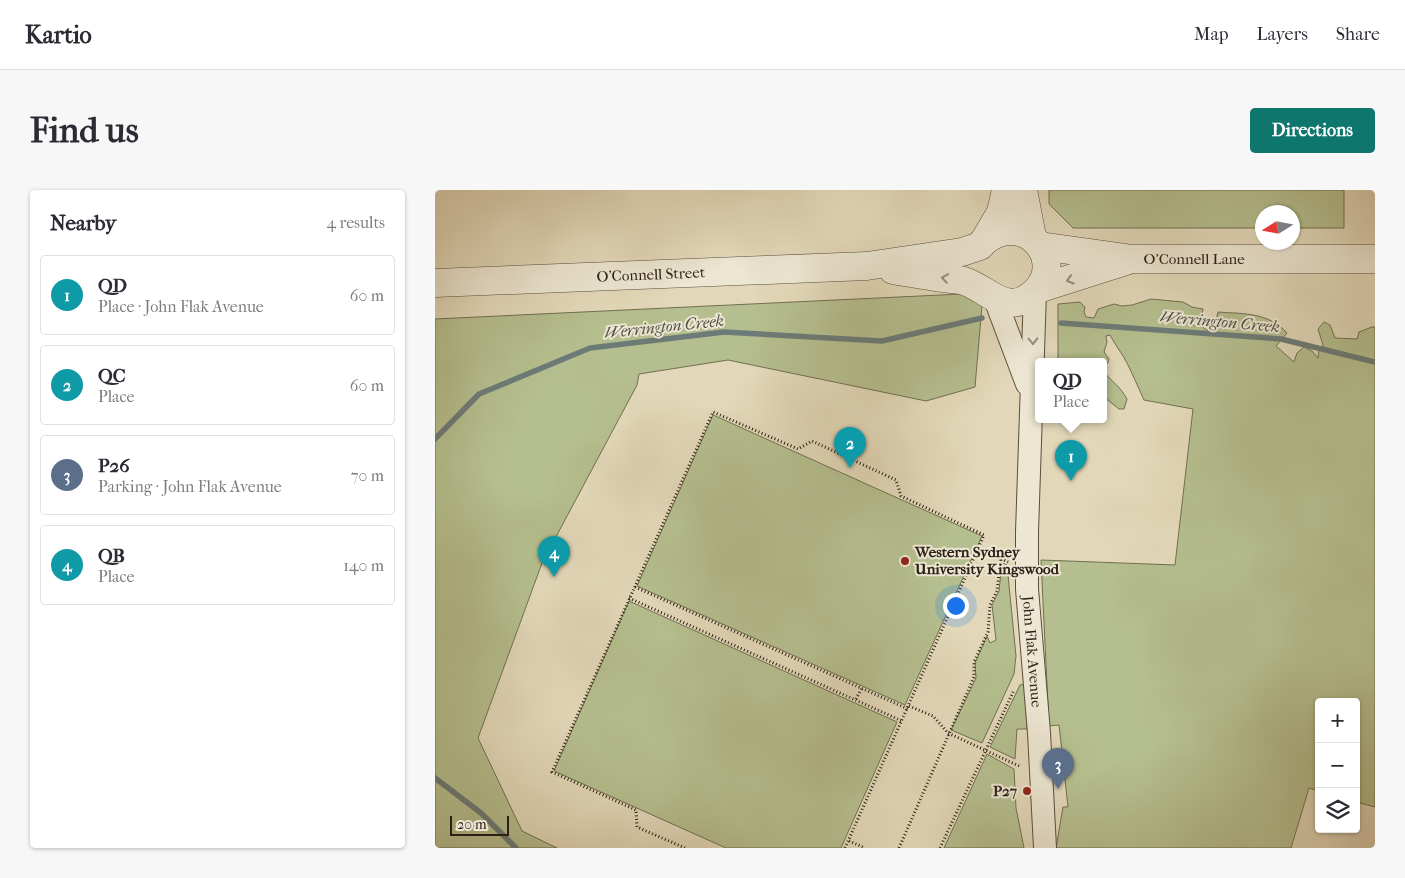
<!DOCTYPE html>
<html lang="en">
<head>
<meta charset="utf-8">
<style>
	:root { --surface:#fff; --page:#f7f7f7; --text:#2b2b33; --muted:#7c7c81; --line:#e1e1e2; --accent:#0f766e }
	body { margin:0; font-family:"IM FELL French Canon",serif; background:var(--page); color:var(--text) }
	.controls { position:absolute; right:15px; bottom:15px; display:grid; overflow:hidden; border-radius:5px; box-shadow:0 1px 4px #0004 }
	.controls button { width:45px; height:45px; display:grid; place-items:center; padding:0; border:0; border-bottom:1px solid var(--line); background:var(--surface); color:var(--text); font:25px sans-serif }
	.compass { position:absolute; left:820px; top:15px; width:45px; height:45px; border-radius:50%; background:var(--surface); box-shadow:0 1px 4px #0004; rotate:259deg }
	.scale { position:absolute; left:15px; bottom:12px; width:59px; box-sizing:border-box; padding-left:5px; border:2px solid #2c2016; border-top:0; font-size:14px; line-height:18px; white-space:nowrap; color:#2c2016; -webkit-text-stroke:4px #ece6d2; paint-order:stroke }
	.you { position:absolute; left:520px; top:415px; width:18px; height:18px; margin:-12px; border:4px solid #fff; border-radius:50%; background:#1a73e8; box-shadow:0 0 0 8px #1a73e833 }
	.badge { display:grid; place-items:center; width:32px; height:32px; border-radius:50%; background:var(--accent); color:#fff; font-size:16px; font-weight:700 }
	.pin { position:absolute; translate:-50% -41px; filter:drop-shadow(0 1px 2px #0008) }
	.pin::after { content:''; position:absolute; top:26px; width:18px; height:15px; background:inherit; clip-path:polygon(0 0,100% 0,50% 100%) }
	.popup { position:absolute; left:600px; top:168px; width:72px; height:65px; box-sizing:border-box; display:grid; place-content:center; border-radius:5px; background:var(--surface); filter:drop-shadow(0 1px 4px #0005); font-size:16px; white-space:nowrap; color:var(--muted) }
	.popup b { font-size:19px; color:var(--text) }
	.popup::after { content:''; position:absolute; left:50%; top:100%; margin-left:-10px; border:10px solid transparent; border-top-color:var(--surface) }
	.list { margin:0; padding:0; list-style:none }
	h2 { display:flex; justify-content:space-between; align-items:center; height:65px; margin:0; padding:0 20px; font-size:21px }
	h2 small { font-size:16px; font-weight:400; color:var(--muted) }
	.list li { display:grid; grid-template-columns:32px 1fr auto; gap:15px; align-items:center; box-sizing:border-box; height:80px; margin:0 10px 10px; padding:0 10px; border:1px solid var(--line); border-radius:5px }
	.list b { display:block; font-size:19px; white-space:nowrap }
	.list p { margin:0; font-size:16px; white-space:nowrap; color:var(--muted) }
	.list em { font-size:16px; font-style:normal; color:var(--muted) }
	.icon { flex:none; width:28px; height:28px; fill:none; stroke:currentColor; stroke-width:2; stroke-linecap:round; stroke-linejoin:round }
	.map { position:relative; flex:none; width:940px; height:658px; overflow:hidden; border-radius:5px }
	header { display:flex; align-items:center; gap:30px; box-sizing:border-box; height:70px; padding:0 25px; background:var(--surface); border-bottom:1px solid var(--line) }
	header strong { font-size:24px }
	nav { display:flex; gap:28px; margin-inline-start:auto; font-size:18px }
	.intro { display:flex; align-items:center; justify-content:space-between; box-sizing:border-box; height:120px; padding:0 30px }
	h1 { margin:0; font-size:35px }
	.button { padding:12px 22px; border-radius:5px; background:var(--accent); color:#fff; font-size:18px; font-weight:700 }
	main { display:flex; gap:30px; padding:0 30px }
	aside { flex:1; background:var(--surface); border-radius:5px; box-shadow:0 1px 4px #0004 }
	.map>svg:first-child { display:block }
</style>
</head>
<body>
<header>
<strong>Kartio</strong>
<nav><a>Map</a><a>Layers</a><a>Share</a></nav>
</header>
<div class="intro"><h1>Find us</h1><a class="button">Directions</a></div>
<main>
<aside>
<h2>Nearby<small>4 results</small></h2>
<ul class="list">
<li><span class="badge" style="background:#0f9aa8">1</span><div><b>QD</b><p>Place · John Flak Avenue</p></div><em>60 m</em></li>
<li><span class="badge" style="background:#0f9aa8">2</span><div><b>QC</b><p>Place</p></div><em>60 m</em></li>
<li><span class="badge" style="background:#5c6f8a">3</span><div><b>P26</b><p>Parking · John Flak Avenue</p></div><em>70 m</em></li>
<li><span class="badge" style="background:#0f9aa8">4</span><div><b>QB</b><p>Place</p></div><em>140 m</em></li>
</ul>
</aside>
<div class="map">
<svg width="940" height="658" viewBox="0 0 940 658">
	<rect width="100%" height="100%" fill="#e2d8b9"/>
	<filter id="stains"><feTurbulence type="fractalNoise" baseFrequency=".004" numOctaves="4"/><feColorMatrix values="0 0 0 0 .2 0 0 0 0 .09 0 0 0 0 .02 0 0 0 .5 -.17"/></filter>
	<radialGradient id="worn" r=".72"><stop offset=".6" stop-color="#630" stop-opacity="0"/><stop offset="1" stop-color="#630" stop-opacity=".3"/></radialGradient>
	<g fill="#b5be8e" stroke="#706f52">
		<path d="M614 0H909V38H858V22H828L827 38H638L614 14Z"/>
		<path d="M548 103 540 197 491 211 293 170 204 184 202 195 107 373 43 548 87 641 122 658H0V129Z"/>
		<path d="M716 109 748 112 757 117 768 119 767 125 763 130 757 132 759 136H766L772 140 781 139 780 135 783 122C809 124 833 122 852 143L841 156 859 172 862 163 869 157 877 161 883 168 884 160 888 155 883 139 889 132 895 135 900 148 922 149 924 142 937 137H940V617L921 612V512H884V601L874 598 856 658H621L628 617H633L624 535 614 536 606 370 740 375 758 219 709 210C703 197 698 185 692 173 687 163 680 155 675 145L671 146 672 152 669 162 674 169 673 173 669 176 668 172H623V114L645 112 650 117 649 122 651 127 659 128 663 119 679 114 687 116 697 115Z"/>
		<path d="M668 181C677 192 685 196 692 209L689 219H684L669 207Z"/>
		<path d="M278 225 547 346 470 515 202 396Z"/>
		<path d="M567 373 572 375 581 466 579 484 547 553 516 540 541 488 540 473 552 446 555 453 561 450 557 415 564 401Z"/>
		<path d="M194 411 462 532 406 658H291L119 581Z"/>
		<path d="M590 494 592 539H582L580 569 555 557 585 495Z"/>
		<path d="M552 564 579 579 581 618 589 658H509Z"/>
	</g>
	<g fill="none" stroke-linecap="round" stroke-linejoin="round">
		<g stroke="#6c7b77" stroke-width="5.5">
			<path d="M626 133 846 149 940 172"/>
			<path d="M0 249 44 204 155 158 289 142 447 151 547 128"/>
			<path d="M0 588 46 623 81 658"/>
		</g>
		<g stroke="#5a4e3f" stroke-width="24">
			<g id="minor">
				<path id="s1" d="M600 102 592 342V399L604 543 610 658"/>
				<path d="M560 109 592 194"/>
			</g>
		</g>
		<g stroke="#5a4e3f" stroke-width="29">
			<g id="tertiary">
				<path d="M588 0 597 47"/>
				<path d="M548 53 566 22 571 0"/>
				<path id="s2" d="M605 56 698 69H940"/>
				<path d="M458 80C474 83 490 85 507 88 514 89 522 89 529 91 554 99 573 129 601 101 632 70 589 18 548 52"/>
				<path id="s3" d="M0 93 432 76 527 62 545 56"/>
				<path d="M603 99 691 71"/>
			</g>
		</g>
		<g stroke="#2c2016" stroke-width="3" stroke-dasharray="1 2.5" stroke-linecap="butt">
			<path d="M544 358 573 372"/>
			<path d="M200 397 473 519"/>
			<path d="M194 408 467 531"/>
			<path d="M421 509 427 498"/>
			<path d="M474 516 498 526 513 543 584 576"/>
			<path d="M414 651 430 658"/>
			<path d="M250 658 202 637 201 620 117 582 278 222 363 259 377 251 461 290 466 306 549 345 410 658"/>
			<path d="M464 658 539 487V472L553 442 555 415 562 401 566 368"/>
			<path d="M505 658 579 500"/>
		</g>
		<use href="#minor" stroke="#ece6d2" stroke-width="22"/>
		<use href="#tertiary" stroke="#ece6d2" stroke-width="28"/>
	</g>
	<defs><path id="oneway-chevron" d="M-2-3.5L2.5 0L-2 3.5" fill="none" stroke-width="1.6" stroke-linecap="round" stroke-linejoin="round" transform="scale(1.25)"/></defs>
	<g stroke="#968d7d">
		<use href="#oneway-chevron" transform="translate(510 88) rotate(-171)"/>
		<use href="#oneway-chevron" transform="translate(635 90) rotate(163)"/>
		<use href="#oneway-chevron" transform="translate(598 151) rotate(89)"/>
	</g>
	<g fill="#8f2418" stroke="#ece6d2" stroke-width="2">
		<circle cx="470" cy="371" r="5"/>
		<circle cx="592" cy="601" r="5"/>
	</g>
	<g text-anchor="middle" stroke-width="4" stroke-linejoin="round" paint-order="stroke">
		<g font-size="15" fill="#2c2016" stroke="#ece6d2">
			<text dy="5" stroke="none"><textPath href="#s2" startOffset="155">O'Connell Lane</textPath></text>
			<text dy="5" stroke="none"><textPath href="#s3" startOffset="216">O'Connell Street</textPath></text>
			<text dy="5" stroke="none"><textPath href="#s1" startOffset="360">John Flak Avenue</textPath></text>
		</g>
		<g font-size="15" font-weight="bold" fill="#2c2016" stroke="#ece6d2" text-anchor="start">
			<text x="480" y="367">Western Sydney<tspan x="480" dy="17">University Kingswood</tspan></text>
			<text x="582" y="606" text-anchor="end">P27</text>
		</g>
		<g font-size="16" font-style="italic" fill="#4c4e46" stroke="#ece6d2">
			<text transform="translate(785 131) rotate(5)" y="6">Werrington Creek</text>
			<text transform="translate(229 136) rotate(-6)" y="6">Werrington Creek</text>
		</g>
	</g>
	<rect width="100%" height="100%" filter="url(#stains)"/>
	<rect width="100%" height="100%" fill="url(#worn)"/>
</svg>
<div class="controls">
<button>+</button>
<button>−</button>
<button><svg class="icon" aria-label="layers" viewBox="0 0 24 24"><path d="M12 4l9 5-9 5-9-5zM3 14l9 5 9-5"/></svg></button>
</div>
<svg class="compass" viewBox="-18 -18 36 36"><path d="M0-13l5 13h-10z" fill="#e53935"/><path d="M0 13l5-13h-10z" fill="#7c7c81"/></svg>
<div class="scale">20 m</div>
<div class="you"></div>
<div class="pin badge" style="left:636px;top:291px;background:#0f9aa8">1</div>
<div class="popup"><b>QD</b>Place</div>
<div class="pin badge" style="left:415px;top:278px;background:#0f9aa8">2</div>
<div class="pin badge" style="left:623px;top:599px;background:#5c6f8a">3</div>
<div class="pin badge" style="left:119px;top:387px;background:#0f9aa8">4</div>
</div>
</main>
</body>
</html>
